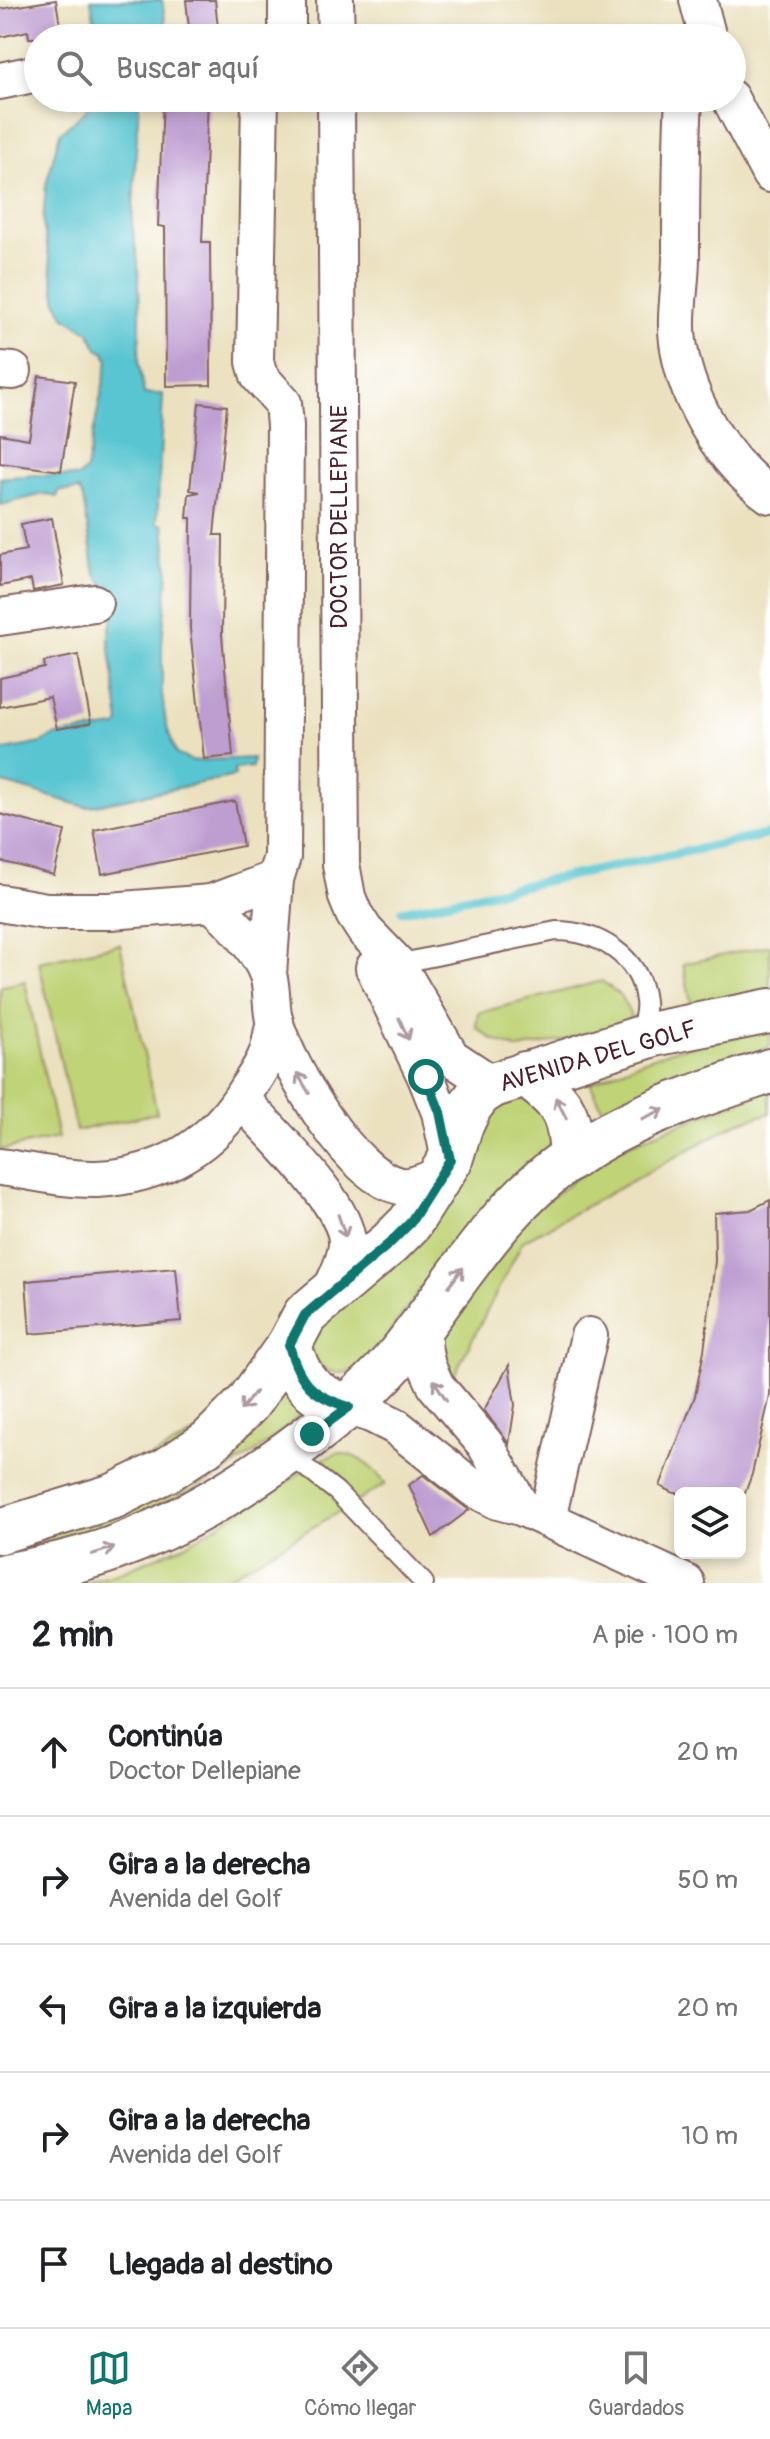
<!DOCTYPE html>
<html lang="es">
<head>
<meta charset="utf-8">
<style>
	:root { --surface:#fff; --page:#f6f6f6; --text:#202124; --muted:#757577; --line:#e0e0e0; --accent:#0f766e }
	body { margin:0; font-family:Pangolin,sans-serif; background:var(--page); color:var(--text) }
	.controls { position:absolute; right:24px; bottom:24px; display:grid; overflow:hidden; border-radius:12px; box-shadow:0 4px 12px #0003 }
	.controls button { width:72px; height:72px; display:grid; place-items:center; padding:0; border:0; border-bottom:2px solid var(--line); background:var(--surface); color:var(--text); font:40px sans-serif }
	.stop { position:absolute; width:24px; height:24px; margin:-18px; border:6px solid #0f766e; border-radius:50%; background:#fff }
	.stop.end { background:#0f766e; border-color:#fff; box-shadow:0 2px 8px #0008 }
	.list { margin:0; padding:0; list-style:none }
	h2 { display:flex; justify-content:space-between; align-items:center; height:104px; margin:0; padding:0 32px; font-size:34px }
	h2 small { font-size:26px; font-weight:400; color:var(--muted) }
	.list li { display:grid; grid-template-columns:52px 1fr auto; gap:24px; align-items:center; box-sizing:border-box; height:128px; padding:0 32px; border-top:2px solid var(--line) }
	.list b { display:block; font-size:30px; white-space:nowrap }
	.list p { margin:0; font-size:26px; white-space:nowrap; color:var(--muted) }
	.list em { font-size:26px; font-style:normal; color:var(--muted) }
	.icon { flex:none; width:44px; height:44px; fill:none; stroke:currentColor; stroke-width:2; stroke-linecap:round; stroke-linejoin:round }
	.map { position:relative; flex:none; width:770px; height:1583px; overflow:hidden }
	.search { position:absolute; background:var(--surface); box-shadow:0 4px 12px #0003; left:24px; right:24px; top:24px; height:88px; display:flex; align-items:center; gap:20px; box-sizing:border-box; padding:0 28px; border-radius:44px; color:var(--muted); font-size:30px }
	.sheet { height:744px; background:var(--surface) }
	nav { display:flex; justify-content:space-around; align-items:center; box-sizing:border-box; height:112px; border-top:2px solid var(--line); background:var(--surface); font-size:22px; color:var(--muted) }
	nav a { display:grid; justify-items:center; gap:4px }
	nav .on { color:var(--accent) }
	.map>svg:first-child { display:block }
</style>
</head>
<body>
<div class="map">
<svg width="770" height="1583" viewBox="0 0 770 1583">
	<rect width="100%" height="100%" fill="#fff"/>
	<filter id="ink" filterUnits="userSpaceOnUse"><feTurbulence type="fractalNoise" baseFrequency=".0125" numOctaves="2"/><feDisplacementMap in="SourceGraphic" scale="16" xChannelSelector="R" yChannelSelector="G"/><feConvolveMatrix kernelMatrix="1 2 1 2 8 2 1 2 1" color-interpolation-filters="sRGB"/></filter>
	<filter id="wash" filterUnits="userSpaceOnUse"><feTurbulence type="fractalNoise" baseFrequency=".006" numOctaves="4" result="noise"/><feDisplacementMap in="SourceGraphic" scale="32" xChannelSelector="R" yChannelSelector="G"/><feGaussianBlur stdDeviation="1.8" result="paint"/><feColorMatrix in="noise" values="0 0 0 0 0 0 0 0 0 0 0 0 0 0 0 0 0 1.4 0 .05"/><feComposite in="paint" operator="in"/></filter>
	<g filter="url(#wash)">
		<rect width="100%" height="100%" fill="#ebe1bf"/>
		<g fill="#c0d377" stroke="#857951" stroke-width="2">
			<path d="M120 944 157 1113 76 1131 39 962Z"/>
			<path d="M770 945V992L692 1008 683 964Z"/>
			<path d="M25 981 58 1138 0 1150V987Z"/>
			<path d="M602 981 622 997 631 1016 620 1030 518 1049 492 1039 476 1027 478 1013Z"/>
			<path d="M770 1030V1047L693 1073 616 1111 607 1114 603 1110 590 1083 642 1061 677 1049Z"/>
			<path d="M770 1089V1113L737 1123 523 1241 453 1377 441 1356 439 1338 523 1218 616 1149Z"/>
			<path d="M507 1093 549 1108 551 1147 478 1213 429 1276 368 1365C350 1374 328 1379 315 1359 309 1350 308 1336 306 1326L480 1117Z"/>
			<path d="M277 1389 299 1412V1416C218 1494 105 1528 0 1560V1540Z"/>
			<path d="M338 1453C359 1454 374 1469 386 1484L218 1583H81L123 1571 187 1544 321 1460Z"/>
		</g>
		<g fill="#58c5d0" stroke="#51727e" stroke-width="2">
			<path d="M91 0H162L168 38H97Z"/>
			<path d="M90 98H139L132 224 138 263 140 312 139 363 144 394H163L157 523 164 525 168 573 162 644V695L166 724 176 754 192 761 253 758 252 767 234 769 235 776 86 807 0 782V751L42 743 53 736 117 727 120 723 109 641 110 628 115 611 110 594 95 573 83 498 79 490 59 491 57 497 44 494 0 505V478L36 475 79 477 86 470 108 360 105 353 98 349 89 332 64 316 57 302 43 223 46 185 60 133 86 111Z"/>
		</g>
		<g fill="none" stroke-linecap="round" stroke-linejoin="round">
			<path stroke="#58c5d0" stroke-width="9" d="M402 911 770 834"/>
		</g>
		<g id="blocks">
			<g fill="#be9dd1">
				<path d="M56 0 62 38H29L28 31 0 37V9Z"/>
				<path d="M186 0H215L219 38H190Z"/>
				<path d="M163 98H208L202 242H210L211 385 166 386 165 227 158 226Z"/>
				<path d="M39 376 75 381 61 471 0 463V434L29 439Z"/>
				<path d="M199 403 227 406 214 535H223L222 635 233 756 204 759 190 629 191 518H187L189 494 200 492 190 490Z"/>
				<path d="M52 518 64 585 33 591 31 580 0 586V555L26 550 21 524Z"/>
				<path d="M78 655 91 723 57 729 50 697 0 707V678L45 668 44 662Z"/>
				<path d="M235 801 243 846 102 874 94 830Z"/>
				<path d="M0 814 65 831 54 875 0 861Z"/>
				<path d="M770 1200V1396L752 1474 745 1493H674L660 1486 695 1396 704 1351 715 1261 714 1213 750 1210Z"/>
				<path d="M176 1268 181 1321 30 1334 26 1281Z"/>
				<path d="M509 1365 515 1405 509 1444 484 1410Z"/>
				<path d="M423 1475 469 1510 433 1537 409 1485Z"/>
			</g>
		</g>
	</g>
	<g filter="url(#ink)">
		<use href="#blocks" fill-opacity="0" stroke="#82635f" stroke-width="2"/>
		<g fill="none" stroke-linecap="round" stroke-linejoin="round">
			<g stroke="#82635f" stroke-width="22">
				<g id="service">
					<path d="M397 964 556 931C597 931 640 955 645 1001 647 1012 641 1026 640 1038"/>
					<path d="M287 1453 336 1491 424 1583"/>
				</g>
			</g>
			<g stroke="#82635f" stroke-width="40">
				<g id="minor">
					<path d="M287 0V38"/>
					<path d="M335 0 336 38"/>
					<path d="M698 0 708 38"/>
					<path d="M0 81 24 76"/>
					<path d="M336 98 341 864 347 897 354 914 365 931 397 964 451 1057 493 1085"/>
					<path d="M684 98C681 149 681 199 681 250 682 282 673 317 679 348 688 403 724 463 770 495"/>
					<path d="M730 98 770 174"/>
					<path d="M0 370 13 371"/>
					<path d="M0 617 94 603"/>
					<path d="M0 903 46 911H110L211 903C231 919 259 950 268 975 273 991 270 1008 275 1024 290 1070 350 1176 400 1186 413 1188 430 1179 442 1175"/>
					<path d="M211 903 275 879 282 857 285 426 283 403 259 376 255 362 260 98"/>
					<path d="M374 968 426 1077 440 1112 450 1160"/>
					<path d="M268 974 275 879"/>
					<path d="M242 1100C267 1129 350 1206 347 1245 346 1261 337 1277 330 1292"/>
					<path d="M0 1167C32 1171 64 1180 97 1179 162 1176 214 1145 247 1089 255 1077 263 1066 268 1052 271 1043 272 1032 275 1022"/>
					<path d="M423 1322V1346L427 1366 436 1386 485 1444 521 1507"/>
					<path d="M349 1407 371 1414 395 1426 473 1488 498 1501 521 1507 686 1583"/>
					<path d="M547 1519 589 1336"/>
				</g>
			</g>
			<g stroke="#82635f" stroke-width="48">
				<g id="tertiary">
					<path d="M525 1074C561 1101 570 1110 572 1157"/>
					<path d="M289 1345C299 1382 312 1396 349 1407"/>
					<path d="M0 1531 114 1496 167 1470 209 1442 248 1403 289 1345 305 1315 390 1243 410 1223 450 1160 460 1127 470 1106 479 1094 493 1085 654 1034 770 1011"/>
					<path d="M0 1577C37 1570 75 1562 112 1549 183 1524 246 1484 306 1439 342 1411 376 1385 404 1349 457 1282 498 1208 570 1158 630 1116 702 1094 770 1071"/>
				</g>
			</g>
			<use href="#service" stroke="#fff" stroke-width="18"/>
			<use href="#minor" stroke="#fff" stroke-width="36"/>
			<use href="#tertiary" stroke="#fff" stroke-width="44"/>
		</g>
		<defs><path id="oneway-shaft" d="M-6 0H5M1.5-3L5.5 0L1.5 3" fill="none" stroke-width="1.6" stroke-linecap="round" stroke-linejoin="round" transform="scale(2)"/></defs>
		<g stroke="#ae9aa0">
			<use href="#oneway-shaft" transform="translate(404 1029) rotate(65)"/>
			<use href="#oneway-shaft" transform="translate(303 1083) rotate(-121)"/>
			<use href="#oneway-shaft" transform="translate(561 1108) rotate(-117)"/>
			<use href="#oneway-shaft" transform="translate(653 1114) rotate(-24)"/>
			<use href="#oneway-shaft" transform="translate(342 1226) rotate(71)"/>
			<use href="#oneway-shaft" transform="translate(456 1277) rotate(-53)"/>
			<use href="#oneway-shaft" transform="translate(440 1390) rotate(-123)"/>
			<use href="#oneway-shaft" transform="translate(248 1401) rotate(129)"/>
			<use href="#oneway-shaft" transform="translate(103 1551) rotate(-17)"/>
		</g>
	</g>
	<g fill="none" stroke-linecap="round" stroke-linejoin="round" filter="url(#ink)">
		<path stroke="#0f766e" stroke-width="10" d="M312 1434 349 1407C312 1396 299 1382 289 1345L305 1315 390 1243 410 1223 450 1160 440 1112 426 1077"/>
	</g>
	<g text-anchor="middle" stroke-width="8" stroke-linejoin="round" paint-order="stroke">
		<g font-size="24" fill="#4a1f2b" stroke="#fff">
			<text transform="translate(339 517) rotate(-90)" y="8">DOCTOR DELLEPIANE</text>
			<text transform="translate(598 1056) rotate(-16)" y="8">AVENIDA DEL GOLF</text>
		</g>
	</g>
</svg>
<div class="controls">
<button><svg class="icon" aria-label="layers" viewBox="0 0 24 24"><path d="M12 4l9 5-9 5-9-5zM3 14l9 5 9-5"/></svg></button>
</div>
<div class="stop" style="left:426px;top:1077px"></div>
<div class="stop end" style="left:312px;top:1434px"></div>
<div class="search"><svg class="icon" aria-label="search" viewBox="0 0 24 24"><circle cx="10" cy="10" r="6"/><path d="M15 15l6 6"/></svg>Buscar aquí</div>
</div>
<section class="sheet">
<h2>2 min<small>A pie · 100 m</small></h2>
<ul class="list">
<li><svg class="icon" aria-label="ahead" viewBox="0 0 24 24"><path d="M12 20V5M6 11l6-6 6 6"/></svg><div><b>Continúa</b><p>Doctor Dellepiane</p></div><em>20 m</em></li>
<li><svg class="icon" aria-label="right" viewBox="0 0 24 24"><path d="M7 20v-9h11M14 6l5 5-5 5"/></svg><div><b>Gira a la derecha</b><p>Avenida del Golf</p></div><em>50 m</em></li>
<li><svg class="icon" aria-label="left" viewBox="0 0 24 24"><path d="M17 20v-9H6M10 6l-5 5 5 5"/></svg><div><b>Gira a la izquierda</b></div><em>20 m</em></li>
<li><svg class="icon" aria-label="right" viewBox="0 0 24 24"><path d="M7 20v-9h11M14 6l5 5-5 5"/></svg><div><b>Gira a la derecha</b><p>Avenida del Golf</p></div><em>10 m</em></li>
<li><svg class="icon" aria-label="arrive" viewBox="0 0 24 24"><path d="M6 21V4h12l-3 4 3 4H6"/></svg><div><b>Llegada al destino</b></div></li>
</ul>
</section>
<nav>
<a class="on"><svg class="icon" aria-label="map" viewBox="0 0 24 24"><path d="M3 6l6-2 6 2 6-2v14l-6 2-6-2-6 2zM9 4v14M15 6v14"/></svg>Mapa</a>
<a><svg class="icon" aria-label="directions" viewBox="0 0 24 24"><path d="M12 3l9 9-9 9-9-9zM9 14v-3h6M13 9l2 2-2 2"/></svg>Cómo llegar</a>
<a><svg class="icon" aria-label="saved" viewBox="0 0 24 24"><path d="M7 4h10v16l-5-4-5 4z"/></svg>Guardados</a>
</nav>
</body>
</html>
